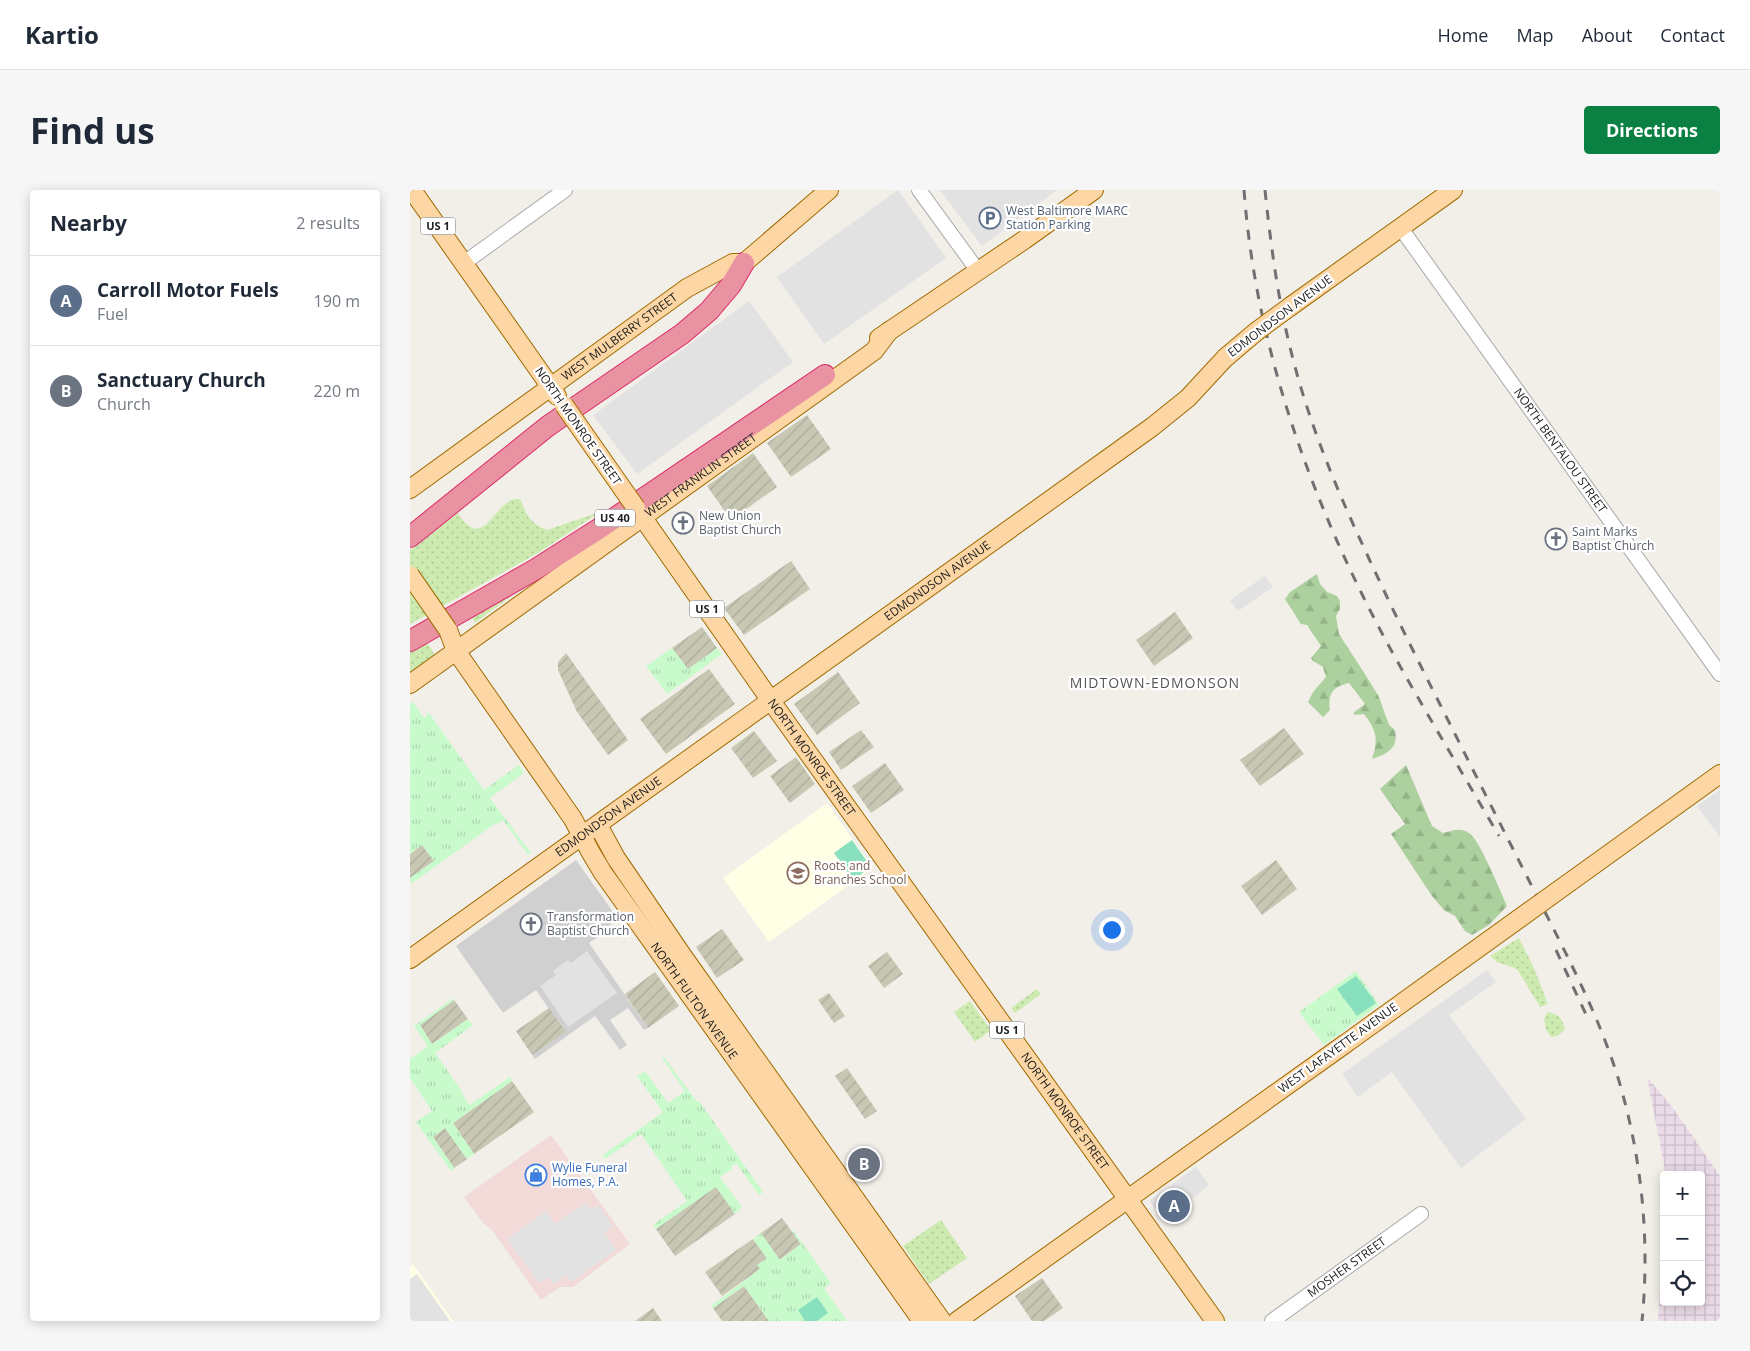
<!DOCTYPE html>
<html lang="en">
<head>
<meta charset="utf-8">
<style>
	:root { --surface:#fff; --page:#f6f6f7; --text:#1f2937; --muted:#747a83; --line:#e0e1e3; --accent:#0b8043 }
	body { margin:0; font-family:"Open Sans",sans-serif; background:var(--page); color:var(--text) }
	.controls { position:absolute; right:15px; bottom:15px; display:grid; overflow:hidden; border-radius:5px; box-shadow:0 2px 12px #0003 }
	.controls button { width:45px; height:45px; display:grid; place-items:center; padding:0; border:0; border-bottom:1px solid var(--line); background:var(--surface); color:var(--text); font:25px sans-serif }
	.you { position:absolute; left:701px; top:739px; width:18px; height:18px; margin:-12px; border:4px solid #fff; border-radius:50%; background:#1a73e8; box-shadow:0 0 0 8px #1a73e833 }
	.badge { display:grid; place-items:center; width:32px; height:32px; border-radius:50%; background:var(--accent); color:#fff; font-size:16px; font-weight:700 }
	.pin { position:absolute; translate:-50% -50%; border:2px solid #fff; box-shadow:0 1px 5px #0006 }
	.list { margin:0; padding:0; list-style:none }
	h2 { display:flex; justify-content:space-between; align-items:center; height:65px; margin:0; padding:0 20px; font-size:21px }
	h2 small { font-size:16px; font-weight:400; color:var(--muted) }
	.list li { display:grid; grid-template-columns:32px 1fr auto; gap:15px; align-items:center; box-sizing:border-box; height:90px; padding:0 20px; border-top:1px solid var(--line) }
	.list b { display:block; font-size:19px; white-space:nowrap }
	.list p { margin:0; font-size:16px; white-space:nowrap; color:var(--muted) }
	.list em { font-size:16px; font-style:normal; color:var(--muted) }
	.icon { flex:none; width:28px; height:28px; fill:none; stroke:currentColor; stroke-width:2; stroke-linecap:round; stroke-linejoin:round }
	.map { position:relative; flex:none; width:1310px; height:1131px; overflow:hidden; border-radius:5px }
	header { display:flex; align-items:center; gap:30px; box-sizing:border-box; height:70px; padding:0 25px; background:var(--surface); border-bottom:1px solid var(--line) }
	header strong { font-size:24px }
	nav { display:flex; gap:28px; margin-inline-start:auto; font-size:18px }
	.intro { display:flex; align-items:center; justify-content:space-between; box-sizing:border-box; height:120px; padding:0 30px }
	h1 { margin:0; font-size:35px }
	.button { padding:12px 22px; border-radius:5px; background:var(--accent); color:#fff; font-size:18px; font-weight:700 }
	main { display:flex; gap:30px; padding:0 30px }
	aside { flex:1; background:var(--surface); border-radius:5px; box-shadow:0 2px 12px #0003 }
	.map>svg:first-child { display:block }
</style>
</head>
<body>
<header>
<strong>Kartio</strong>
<nav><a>Home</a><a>Map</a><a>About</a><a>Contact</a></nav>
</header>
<div class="intro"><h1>Find us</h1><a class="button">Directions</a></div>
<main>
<aside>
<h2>Nearby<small>2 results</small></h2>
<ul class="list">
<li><span class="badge" style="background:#5c6f8a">A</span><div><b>Carroll Motor Fuels</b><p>Fuel</p></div><em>190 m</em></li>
<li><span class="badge" style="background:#6b7280">B</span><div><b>Sanctuary Church</b><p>Church</p></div><em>220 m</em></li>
</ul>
</aside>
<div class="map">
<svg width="1310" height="1131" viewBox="0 0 1310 1131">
	<defs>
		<pattern id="industrial-grid" width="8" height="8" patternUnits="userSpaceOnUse" patternTransform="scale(1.25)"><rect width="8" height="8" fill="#ebdbe8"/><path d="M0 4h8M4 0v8" fill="none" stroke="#c9bcc7"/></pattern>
		<pattern id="construction-furrows" width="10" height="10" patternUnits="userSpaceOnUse" patternTransform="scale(1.25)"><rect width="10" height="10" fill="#c7c7b4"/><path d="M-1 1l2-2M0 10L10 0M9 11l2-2" fill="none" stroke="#abab9a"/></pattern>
		<pattern id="grass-dots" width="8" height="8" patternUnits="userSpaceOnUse" patternTransform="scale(1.25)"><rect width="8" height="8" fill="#cdebb0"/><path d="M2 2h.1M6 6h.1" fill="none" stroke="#b0c997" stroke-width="1.8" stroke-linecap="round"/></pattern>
		<pattern id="forest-firs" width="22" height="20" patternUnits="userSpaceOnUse" patternTransform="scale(1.25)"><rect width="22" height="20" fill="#add19e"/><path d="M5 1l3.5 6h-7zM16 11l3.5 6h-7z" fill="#95b388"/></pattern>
		<pattern id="park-tufts" width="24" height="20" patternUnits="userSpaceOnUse" patternTransform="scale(1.25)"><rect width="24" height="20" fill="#c8facc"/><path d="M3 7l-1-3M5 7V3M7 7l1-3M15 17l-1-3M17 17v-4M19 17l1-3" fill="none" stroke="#acd6af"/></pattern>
	</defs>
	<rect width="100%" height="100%" fill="#f2efe9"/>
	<path fill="#f2dad9" d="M141 945 220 1054 163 1097H150L131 1110 82 1040 73 1033 54 1007Z"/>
	<path fill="url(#industrial-grid)" d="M1237 887 1263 918 1310 986V1131H1248L1254 1019V1112H1291V985H1256Z"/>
	<g fill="#ffffe5">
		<path d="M417 613 463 678 359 752 313 688Z"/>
		<path d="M3 1074 43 1131H0V1076Z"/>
	</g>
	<path fill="#d0d0d0" d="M166 670 208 729 193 740 192 744 179 753 238 838 234 840 218 818 200 830 217 855 210 860 185 826 125 869 122 865 155 842 126 800 93 823 46 756Z"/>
	<g fill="url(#construction-furrows)">
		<path d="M397 225 421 259 381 287 357 253Z"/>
		<path d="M343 263 367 297 321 330 297 296Z"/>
		<path d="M381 371 400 399 334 445 314 418Z"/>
		<path d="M765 422 783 448 744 476 726 450Z"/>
		<path d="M292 437 307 458 278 480 262 458Z"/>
		<path d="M156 463 218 550 198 565 167 522 148 480V472Z"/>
		<path d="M299 479 325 514 256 564 230 529Z"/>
		<path d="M428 482 450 513 407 545 384 514Z"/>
		<path d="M874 538 894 564 850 596 830 570Z"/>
		<path d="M451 540 464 557 431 580 419 562Z"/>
		<path d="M344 541 367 571 343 588 321 558Z"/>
		<path d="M386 567 405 594 380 613 360 586Z"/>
		<path d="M475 573 494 600 461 623 442 596Z"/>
		<path d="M12 655 24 671 0 688V664Z"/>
		<path d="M866 670 887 699 852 725 831 696Z"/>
		<path d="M312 739 334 770 307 788 286 757Z"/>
		<path d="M477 762 493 784 474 798 458 776Z"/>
		<path d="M245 782 269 816 238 838 215 804Z"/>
		<path d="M419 803 435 826 424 833 408 810Z"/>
		<path d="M44 810 58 829 22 854 10 835Z"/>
		<path d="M139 818 156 842 122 865 106 841Z"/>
		<path d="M437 878 467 921 455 929 425 886Z"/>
		<path d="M102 891 124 922 64 964 43 933Z"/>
		<path d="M35 938 57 969 44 978 23 947Z"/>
		<path d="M306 996 325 1024 265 1066 246 1039Z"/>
		<path d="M372 1028 391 1054 369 1070 351 1043Z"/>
		<path d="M343 1049 357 1068 350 1079 312 1106 295 1082Z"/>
		<path d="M632 1088 653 1118 634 1131H622L605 1106Z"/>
		<path d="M334 1096 359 1131H312L303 1118Z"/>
		<path d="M243 1118 252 1131H225Z"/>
	</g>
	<g fill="url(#grass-dots)">
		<path d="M110 309C117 325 119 333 137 340L190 322 128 363 0 434V360L48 323C70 358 79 326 98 312 101 309 106 309 110 309Z"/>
		<path d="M209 326 65 433 62 428 54 431Z"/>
		<path d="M13 445 25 466 0 484V452Z"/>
		<path d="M1109 748 1124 778 1138 814 1130 817 1107 779 1087 772 1080 766Z"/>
		<path d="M627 799 631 804 605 823 601 818Z"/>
		<path d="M560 811 581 840 565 852 544 822Z"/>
		<path d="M1138 822C1149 825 1152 828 1155 839L1148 846 1141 847 1136 840 1134 829Z"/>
		<path d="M531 1030 557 1068 519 1094 493 1056Z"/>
	</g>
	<g fill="url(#forest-firs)">
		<path d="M907 384 910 394 917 402 927 406 930 411V419L926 426 929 444 960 492 969 507 979 535 985 540C989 558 977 564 962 569 969 549 966 540 954 524L945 525 943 523 955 514 939 493C922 497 918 504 920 520L913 527 898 512 903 502 916 487 913 477 903 471 901 468 911 456 897 435 891 434 875 409 880 402Z"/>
		<path d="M996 575 1022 636 1033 643C1042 641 1051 637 1059 643 1070 650 1091 703 1097 716L1079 735 1062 745 1055 741 1045 726 1034 720 1022 706 981 644 995 634 970 599Z"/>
	</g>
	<g fill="url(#park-tufts)">
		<path d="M262 458 278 479 307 458 312 464 257 504 236 476Z"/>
		<path d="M3 512 14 528 17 526 16 524 19 523 74 600 109 575 114 583 80 608 121 663 118 665 93 630 87 634 86 633 1 694 0 688 24 671 12 655 0 664V514Z"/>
		<path d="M946 781 969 815 914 855 889 822Z"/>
		<path d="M44 808V810L10 835 22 854 58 829 63 835 25 863 53 903 52 904 60 915 100 887 102 891 43 933 64 964 57 969 35 938 23 947 44 978 41 981 6 932 22 921 0 888V869L18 856 4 836Z"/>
		<path d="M254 867 287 912 289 911 353 1002 349 1005 326 973 321 977 322 979 310 987 332 1017 325 1024 306 997 246 1039 243 1035 277 1011 231 944 195 969 193 965 253 922 227 886 235 881 258 913 275 901 252 868Z"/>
		<path d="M383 1040 421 1093 414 1098 437 1131H359L334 1096 303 1118 301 1116 350 1079 347 1075 357 1068 343 1049 351 1043 370 1070 391 1054 382 1041Z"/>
	</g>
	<g fill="#88e0be">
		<path d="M442 650 461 677 443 690 424 663Z"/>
		<path d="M946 786 966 813 947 826 927 799Z"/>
		<path d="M407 1107 418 1123 407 1131H395L388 1120Z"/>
	</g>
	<g fill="#e2e2e2">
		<path d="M488 0 536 68 414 154 367 87Z"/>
		<path d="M530 0H647L572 56Z"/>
		<path d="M339 111 383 172 227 284 183 225Z"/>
		<path d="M855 386 863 397 828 421 820 410Z"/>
		<path d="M1310 600V647L1287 616Z"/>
		<path d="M177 761 207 803 158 837 130 796 146 785 143 781 158 770 161 773Z"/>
		<path d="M1077 780 1086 792 1039 825 1116 929 1051 978 982 882 948 907 932 884Z"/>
		<path d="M786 977 799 995 779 1011 771 1000 745 1019 739 1011Z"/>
		<path d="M176 1013 181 1020 188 1015 203 1036 194 1043 206 1060 161 1092 156 1085 144 1094 139 1087 129 1093 97 1049 136 1021 145 1034Z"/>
		<path d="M7 1084 40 1131H0V1089Z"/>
	</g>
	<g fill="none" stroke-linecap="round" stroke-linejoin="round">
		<g stroke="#a9a9a9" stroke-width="16">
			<g id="minor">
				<path d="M509 0 568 81"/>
				<path id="s1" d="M990 37 1310 484"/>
				<path d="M54 73 155 0"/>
				<path id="s2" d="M862 1131 1011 1024"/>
			</g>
		</g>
		<g stroke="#a06b00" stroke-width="20">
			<g id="major">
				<path d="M2 0 147 206"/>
				<path d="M881 116 1043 0"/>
				<path d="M469 148 614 50 684 0"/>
				<path id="s3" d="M0 299 277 98 323 73H334L419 0"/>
				<path id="s4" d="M226 318 361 511 805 1131"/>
				<path id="s5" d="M38 440 46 461 163 629 181 663 193 683 512 1131"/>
				<path id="s6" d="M0 494 464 161 479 141"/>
				<path d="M188 635 206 668 272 765 532 1131"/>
				<path d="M1160 692 1310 584"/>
				<path id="s7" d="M0 769 742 237 778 208 815 168 847 141"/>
				<path d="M547 1131 935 854"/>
			</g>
		</g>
		<g stroke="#dc2a67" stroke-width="22">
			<g id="highway">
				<path d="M0 347 138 236 272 144 299 121 321 95 334 73"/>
				<path d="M0 451 126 379 187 340 415 185"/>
			</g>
		</g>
		<use href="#minor" stroke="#fff" stroke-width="14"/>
		<use href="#major" stroke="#fcd6a4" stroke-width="18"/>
		<use href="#highway" stroke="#e892a2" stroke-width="20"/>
		<g stroke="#707070" stroke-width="3" stroke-dasharray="10 10" stroke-linecap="butt">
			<path d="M834 0C846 162 904 319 981 460 1016 523 1053 584 1089 646"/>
			<path d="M855 0C861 58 869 117 884 173 901 238 927 300 955 360 983 421 1013 481 1043 540 1074 602 1105 663 1136 724 1164 779 1191 832 1209 891 1232 969 1240 1050 1232 1131"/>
			<path d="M1146 760 1179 831"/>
		</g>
		<g stroke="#a06b00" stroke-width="20" stroke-linecap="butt">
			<g id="major-bridge">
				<path d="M847 141 881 116"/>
				<path d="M154 215 226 318"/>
				<path d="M0 385 38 440"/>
				<path d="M935 854 1160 692"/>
			</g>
		</g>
		<use href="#major-bridge" stroke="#fcd6a4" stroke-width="18"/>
	</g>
	<defs>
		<g id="parking-ring" transform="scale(1.125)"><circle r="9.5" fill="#fff" stroke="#5c6f8a" stroke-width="1.5"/><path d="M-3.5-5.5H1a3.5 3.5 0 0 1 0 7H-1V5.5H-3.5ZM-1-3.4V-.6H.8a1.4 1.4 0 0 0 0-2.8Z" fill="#5c6f8a"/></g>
		<g id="church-ring" transform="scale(1.125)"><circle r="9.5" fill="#fff" stroke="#6b7280" stroke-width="1.5"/><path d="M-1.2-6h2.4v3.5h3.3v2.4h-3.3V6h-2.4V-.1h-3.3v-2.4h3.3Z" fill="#6b7280"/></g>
		<g id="school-ring" transform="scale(1.125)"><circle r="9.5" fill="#fff" stroke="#8d6e63" stroke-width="1.5"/><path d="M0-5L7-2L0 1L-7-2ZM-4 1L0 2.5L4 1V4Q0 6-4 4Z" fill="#8d6e63"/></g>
		<g id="shop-ring" transform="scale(1.125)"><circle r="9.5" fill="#fff" stroke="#3f7fe0" stroke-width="1.5"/><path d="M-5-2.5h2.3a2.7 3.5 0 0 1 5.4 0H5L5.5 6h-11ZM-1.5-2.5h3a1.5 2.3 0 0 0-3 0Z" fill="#3f7fe0"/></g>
	</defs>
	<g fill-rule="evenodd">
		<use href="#parking-ring" x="580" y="28"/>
		<use href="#church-ring" x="273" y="333"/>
		<use href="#church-ring" x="1146" y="349"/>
		<use href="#school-ring" x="388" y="683"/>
		<use href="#church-ring" x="121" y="734"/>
		<use href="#shop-ring" x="126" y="985"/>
	</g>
	<g text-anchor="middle" stroke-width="4.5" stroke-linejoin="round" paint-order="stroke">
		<g fill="#fff" stroke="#646464" stroke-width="1">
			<rect x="10.5" y="27.5" width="35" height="17" rx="4"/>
			<rect x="185" y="319.5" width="40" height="17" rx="4"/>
			<rect x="279.5" y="410.5" width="35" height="17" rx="4"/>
			<rect x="579.5" y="831.5" width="35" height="17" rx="4"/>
		</g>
		<g font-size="11" font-weight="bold" fill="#222">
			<text x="28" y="40">US 1</text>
			<text x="205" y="332">US 40</text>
			<text x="297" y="423">US 1</text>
			<text x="597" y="844">US 1</text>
		</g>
		<g font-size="12" fill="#4e5e75" stroke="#fff" text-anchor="start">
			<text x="596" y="25">West Baltimore MARC<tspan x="596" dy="14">Station Parking</tspan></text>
		</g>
		<g font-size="12" fill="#222" stroke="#fff">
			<text transform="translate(870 126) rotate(-37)" y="4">EDMONDSON AVENUE</text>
			<text dy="4" stroke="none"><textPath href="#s3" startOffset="259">WEST MULBERRY STREET</textPath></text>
			<text transform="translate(168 236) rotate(55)" y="4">NORTH MONROE STREET</text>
			<text dy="4" stroke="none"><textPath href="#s1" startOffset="275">NORTH BENTALOU STREET</textPath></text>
			<text dy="4" stroke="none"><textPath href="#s6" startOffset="358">WEST FRANKLIN STREET</textPath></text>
			<text dy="4" stroke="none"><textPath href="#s7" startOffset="649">EDMONDSON AVENUE</textPath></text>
			<text dy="4" stroke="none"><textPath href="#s4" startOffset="305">NORTH MONROE STREET</textPath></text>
			<text dy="4" stroke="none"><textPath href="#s7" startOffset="244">EDMONDSON AVENUE</textPath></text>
			<text dy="4" stroke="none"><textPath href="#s5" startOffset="446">NORTH FULTON AVENUE</textPath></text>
			<text transform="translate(928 858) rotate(-36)" y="4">WEST LAFAYETTE AVENUE</text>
			<text dy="4" stroke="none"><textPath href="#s4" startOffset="740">NORTH MONROE STREET</textPath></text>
			<text dy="4" stroke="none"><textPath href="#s2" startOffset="92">MOSHER STREET</textPath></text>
		</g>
		<g font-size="12" fill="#5b616d" stroke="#fff" text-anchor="start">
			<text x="289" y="330">New Union<tspan x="289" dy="14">Baptist Church</tspan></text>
			<text x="1162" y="346">Saint Marks<tspan x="1162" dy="14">Baptist Church</tspan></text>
			<text x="137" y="731">Transformation<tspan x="137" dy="14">Baptist Church</tspan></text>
		</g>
		<g font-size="12" fill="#785e54" stroke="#fff" text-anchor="start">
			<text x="404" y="680">Roots and<tspan x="404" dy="14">Branches School</tspan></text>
		</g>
		<g font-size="12" fill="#366cbe" stroke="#fff" text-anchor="start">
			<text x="142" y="982">Wylie Funeral<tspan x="142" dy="14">Homes, P.A.</tspan></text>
		</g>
		<g font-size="14" letter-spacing="1" fill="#555" stroke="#fff">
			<text x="745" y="498">MIDTOWN-EDMONSON</text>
		</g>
	</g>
</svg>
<div class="controls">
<button>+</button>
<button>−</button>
<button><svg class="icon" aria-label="locate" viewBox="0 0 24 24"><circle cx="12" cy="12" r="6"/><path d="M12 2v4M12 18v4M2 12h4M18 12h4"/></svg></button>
</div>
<div class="you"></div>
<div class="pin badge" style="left:764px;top:1016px;background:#5c6f8a">A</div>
<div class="pin badge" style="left:454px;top:974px;background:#6b7280">B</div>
</div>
</main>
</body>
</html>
